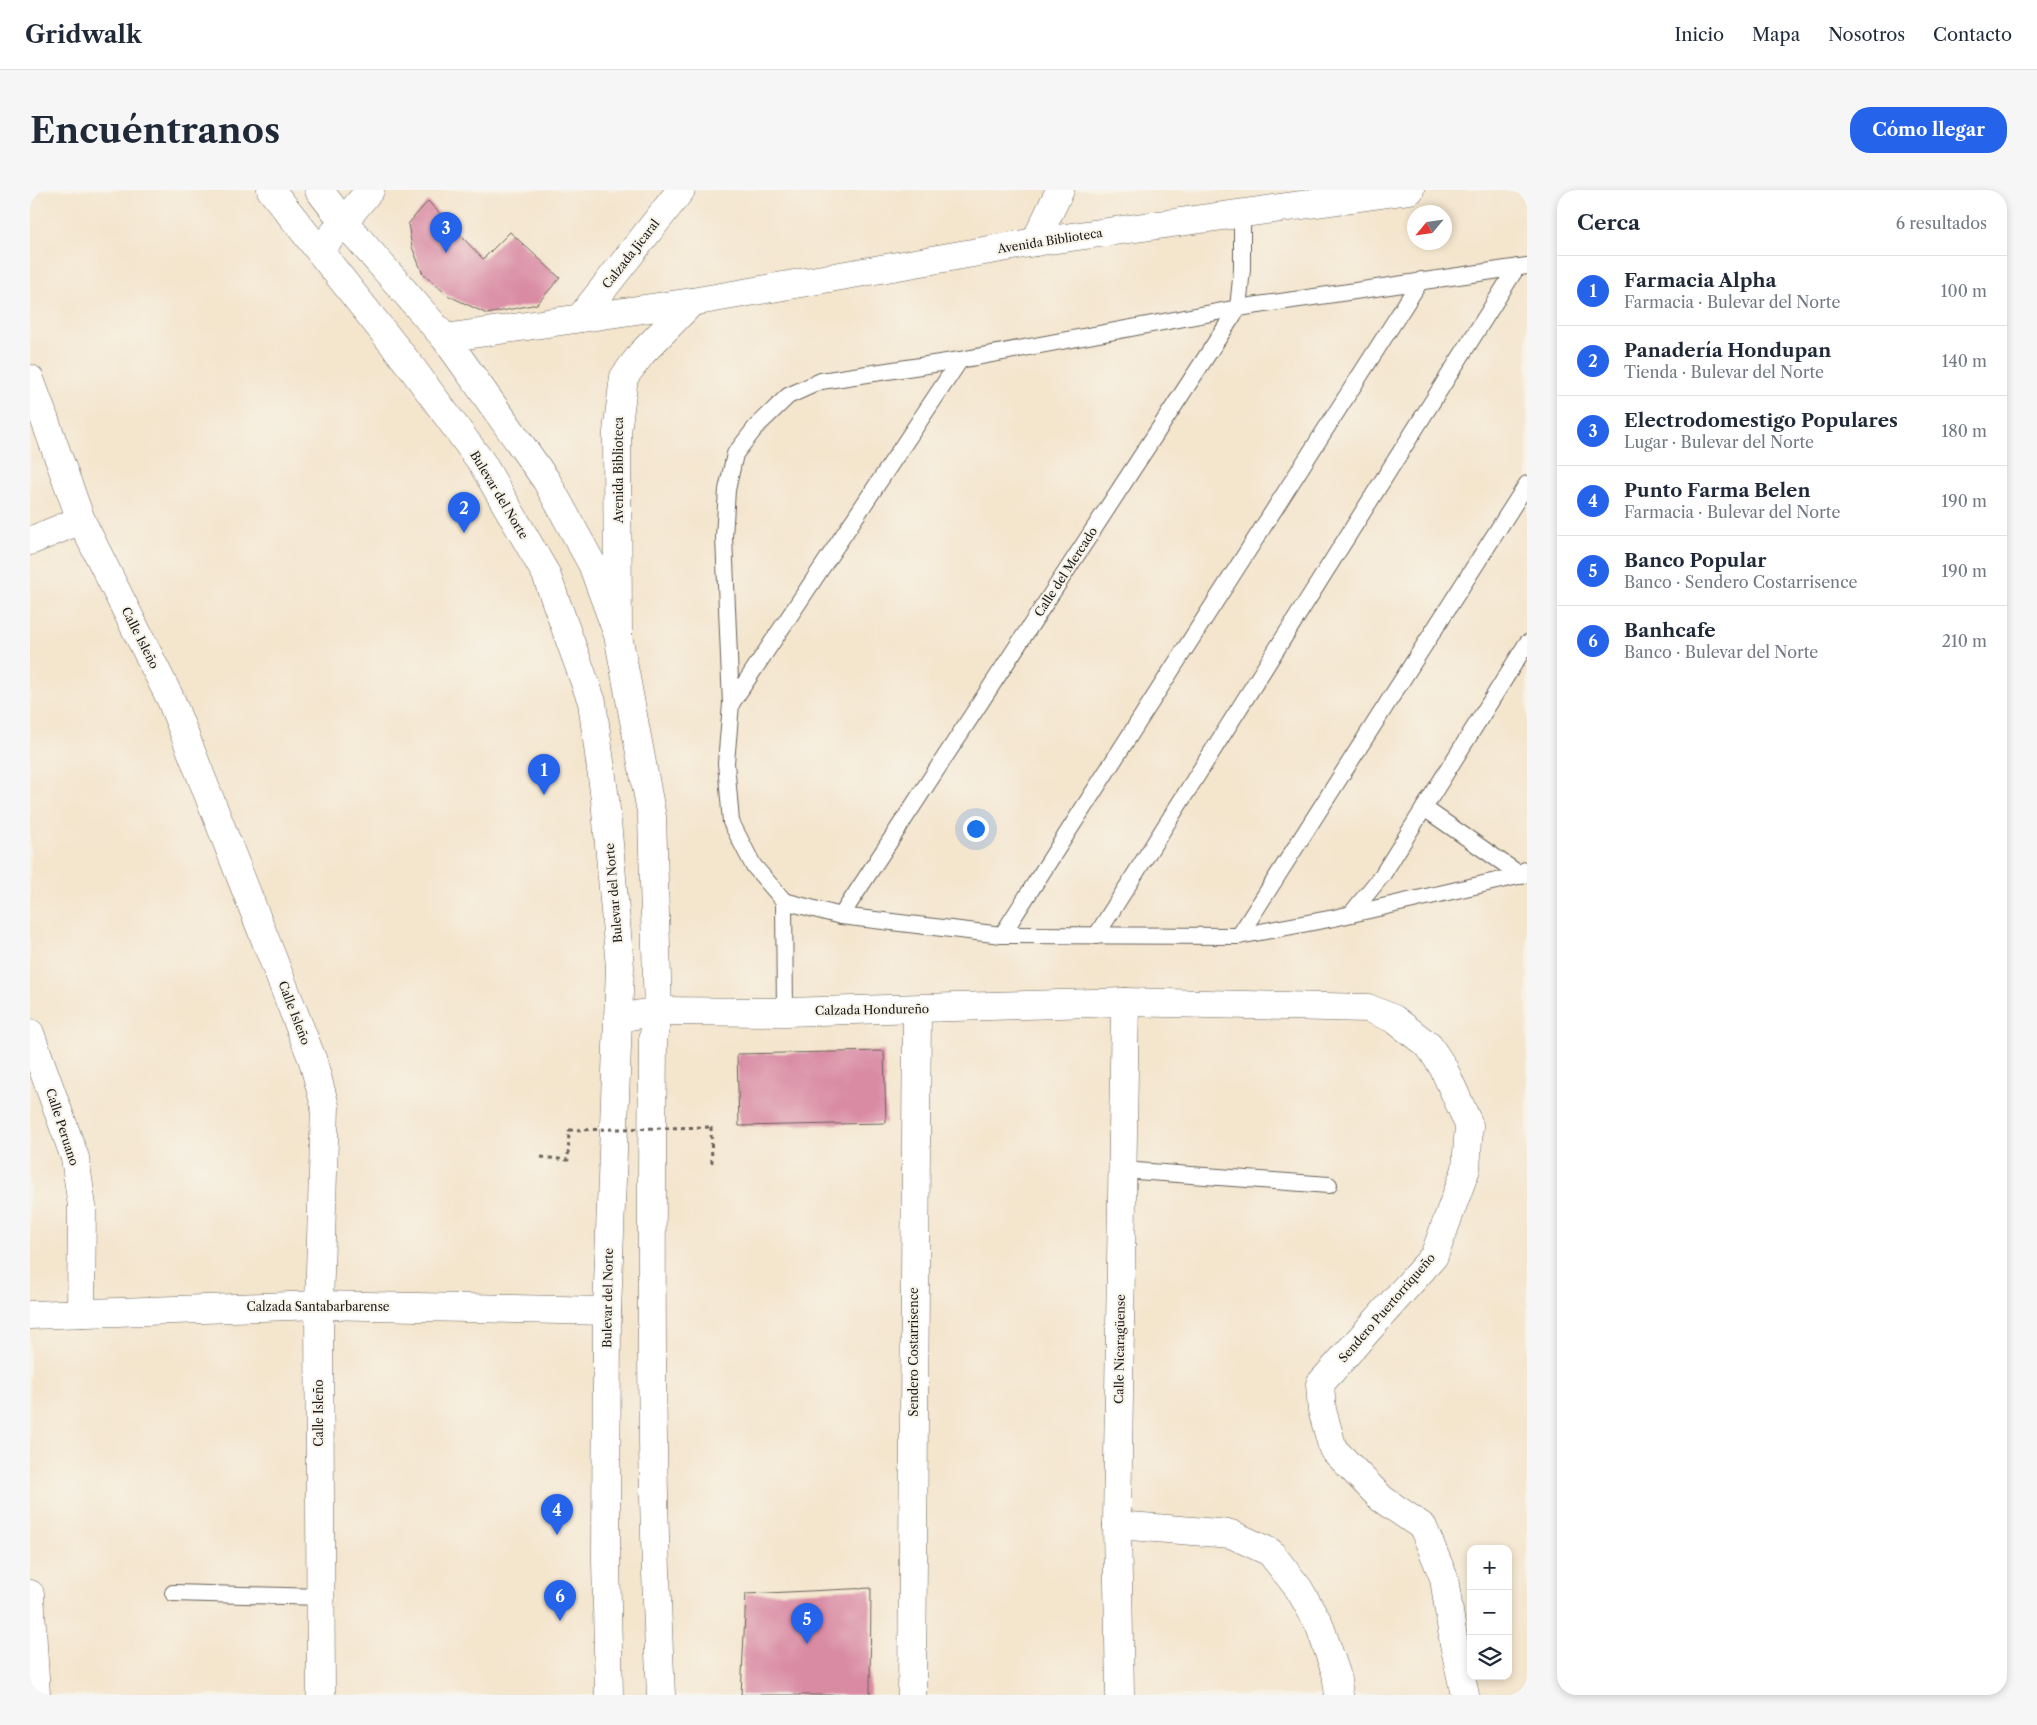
<!DOCTYPE html>
<html lang="es">
<head>
<meta charset="utf-8">
<style>
	:root { --surface:#fff; --page:#f6f6f7; --text:#1f2937; --muted:#747a83; --line:#e0e1e3; --accent:#2563eb }
	body { margin:0; font-family:"Libre Caslon Text",serif; background:var(--page); color:var(--text) }
	.controls { position:absolute; right:15px; bottom:15px; display:grid; overflow:hidden; border-radius:10px; box-shadow:0 2px 8px #0003 }
	.controls button { width:45px; height:45px; display:grid; place-items:center; padding:0; border:0; border-bottom:1px solid var(--line); background:var(--surface); color:var(--text); font:25px sans-serif }
	.compass { position:absolute; left:1377px; top:15px; width:45px; height:45px; border-radius:50%; background:var(--surface); box-shadow:0 2px 8px #0003; rotate:241deg }
	.you { position:absolute; left:945px; top:638px; width:18px; height:18px; margin:-12px; border:4px solid #fff; border-radius:50%; background:#1a73e8; box-shadow:0 0 0 8px #1a73e833 }
	.badge { display:grid; place-items:center; width:32px; height:32px; border-radius:50%; background:var(--accent); color:#fff; font-size:16px; font-weight:700 }
	.pin { position:absolute; translate:-50% -41px; filter:drop-shadow(0 1px 2px #0008) }
	.pin::after { content:''; position:absolute; top:26px; width:18px; height:15px; background:inherit; clip-path:polygon(0 0,100% 0,50% 100%) }
	.list { margin:0; padding:0; list-style:none }
	h2 { display:flex; justify-content:space-between; align-items:center; height:65px; margin:0; padding:0 20px; font-size:21px }
	h2 small { font-size:16px; font-weight:400; color:var(--muted) }
	.list li { display:grid; grid-template-columns:32px 1fr auto; gap:15px; align-items:center; box-sizing:border-box; height:70px; padding:0 20px; border-top:1px solid var(--line) }
	.list b { display:block; font-size:19px; white-space:nowrap }
	.list p { margin:0; font-size:16px; white-space:nowrap; color:var(--muted) }
	.list em { font-size:16px; font-style:normal; color:var(--muted) }
	.icon { flex:none; width:28px; height:28px; fill:none; stroke:currentColor; stroke-width:2; stroke-linecap:round; stroke-linejoin:round }
	.map { position:relative; flex:none; width:1497px; height:1505px; overflow:hidden; border-radius:20px }
	header { display:flex; align-items:center; gap:30px; box-sizing:border-box; height:70px; padding:0 25px; background:var(--surface); border-bottom:1px solid var(--line) }
	header strong { font-size:24px }
	nav { display:flex; gap:28px; margin-inline-start:auto; font-size:18px }
	.intro { display:flex; align-items:center; justify-content:space-between; box-sizing:border-box; height:120px; padding:0 30px }
	h1 { margin:0; font-size:35px }
	.button { padding:12px 22px; border-radius:20px; background:var(--accent); color:#fff; font-size:18px; font-weight:700 }
	main { display:flex; gap:30px; padding:0 30px }
	aside { flex:1; background:var(--surface); border-radius:20px; box-shadow:0 2px 8px #0003 }
	.map>svg:first-child { display:block }
</style>
</head>
<body>
<header>
<strong>Gridwalk</strong>
<nav><a>Inicio</a><a>Mapa</a><a>Nosotros</a><a>Contacto</a></nav>
</header>
<div class="intro"><h1>Encuéntranos</h1><a class="button">Cómo llegar</a></div>
<main>
<div class="map">
<svg width="1497" height="1505" viewBox="0 0 1497 1505">
	<rect width="100%" height="100%" fill="#f7f3e8"/>
	<filter id="ink" filterUnits="userSpaceOnUse"><feTurbulence type="fractalNoise" baseFrequency=".02" numOctaves="2"/><feDisplacementMap in="SourceGraphic" scale="10" xChannelSelector="R" yChannelSelector="G"/><feConvolveMatrix kernelMatrix="1 2 1 2 8 2 1 2 1" color-interpolation-filters="sRGB"/></filter>
	<filter id="wash" filterUnits="userSpaceOnUse"><feTurbulence type="fractalNoise" baseFrequency=".0096" numOctaves="4" result="noise"/><feDisplacementMap in="SourceGraphic" scale="20" xChannelSelector="R" yChannelSelector="G"/><feGaussianBlur stdDeviation="1.12" result="paint"/><feColorMatrix in="noise" values="0 0 0 0 0 0 0 0 0 0 0 0 0 0 0 0 0 1.4 0 .05"/><feComposite in="paint" operator="in"/></filter>
	<g filter="url(#wash)">
		<rect width="100%" height="100%" fill="#f4e5cd"/>
		<g id="blocks">
			<g fill="#d98ba4">
				<path d="M398 11 453 69 480 42 530 88 507 114 457 124 417 105 392 82 382 57 378 34Z"/>
				<path d="M854 861 856 933 709 936 707 864Z"/>
				<path d="M841 1398 840 1505H711L716 1404Z"/>
			</g>
		</g>
	</g>
	<g filter="url(#ink)">
		<use href="#blocks" fill-opacity="0" stroke="#68625a" stroke-width="1"/>
		<g fill="none" stroke-linecap="round" stroke-linejoin="round">
			<g stroke="#68625a" stroke-width="18">
				<g id="service">
					<path d="M701 514 930 170"/>
					<path d="M1495 680 1492 686 1394 618 1497 453"/>
					<path d="M754 711 723 675 701 632 696 573 701 514 694 347 697 300 705 264 726 237 758 206 791 191 930 170 1208 118 1497 76"/>
					<path d="M1321 724 1353 684 1394 618"/>
					<path d="M811 726 1208 118 1212 79V23"/>
					<path d="M972 745 1391 90"/>
					<path d="M1066 746 1487 77"/>
					<path d="M1209 746 1497 294"/>
					<path d="M755 822 754 711 811 726 972 745 1209 746 1304 728 1497 684"/>
					<path d="M1092 980 1299 995"/>
					<path d="M143 1403 291 1407"/>
				</g>
			</g>
			<g stroke="#68625a" stroke-width="29">
				<g id="minor">
					<path d="M1005 52 1030 0"/>
					<path d="M290 60 340 0"/>
					<path d="M550 128 651 0"/>
					<path d="M0 189 51 330 141 510 283 871 295 916 289 1115 291 1505"/>
					<path d="M0 351 51 330"/>
					<path d="M589 828 628 821 755 822 1095 812 1338 818 1364 829 1399 856 1413 877 1439 935 1436 979 1404 1066 1290 1194 1292 1220 1303 1259 1352 1309 1393 1337 1414 1388 1424 1454 1435 1505"/>
					<path d="M0 843 45 968 52 1016 51 1123"/>
					<path d="M0 1125 289 1115 577 1121"/>
					<path d="M1087 1335 1201 1344 1240 1362 1269 1399 1289 1434 1306 1483 1309 1505"/>
					<path d="M0 1404 6 1505"/>
					<path d="M882 1505 887 819"/>
					<path d="M1090 1505 1087 1335 1095 812"/>
				</g>
			</g>
			<g stroke="#68625a" stroke-width="29">
				<g id="tertiary">
					<path d="M415 148 662 112 1005 52 1380 0"/>
					<path d="M588 444 587 242 594 187 612 163 662 112"/>
				</g>
			</g>
			<g stroke="#68625a" stroke-width="29">
				<g id="secondary">
					<path d="M241 0 382 178 452 273 516 384 562 512 575 609 590 777 577 1121 576 1370 579 1505"/>
					<path d="M289 0 313 31 415 148 516 290 562 374 588 445 622 627 628 821 623 850C621 1069 620 1286 631 1505"/>
				</g>
			</g>
			<g stroke="#68625a" stroke-width="3" stroke-dasharray="4 4" stroke-linecap="butt">
				<path d="M681 937 682 975"/>
				<path d="M511 967 538 970 539 940"/>
			</g>
			<use href="#service" stroke="#fff" stroke-width="16"/>
			<use href="#minor" stroke="#fff" stroke-width="28"/>
			<use href="#tertiary" stroke="#fff" stroke-width="28"/>
			<use href="#secondary" stroke="#fff" stroke-width="28"/>
			<path stroke="#68625a" stroke-width="3" stroke-dasharray="4 4" stroke-linecap="butt" d="M539 940 681 937"/>
		</g>
	</g>
	<g text-anchor="middle" stroke-width="4" stroke-linejoin="round" paint-order="stroke">
		<g font-size="12" fill="#1c1c1c" stroke="#f7f3e8">
			<text transform="translate(1020 51) rotate(-9)" y="4">Avenida Biblioteca</text>
			<text transform="translate(601 64) rotate(-52)" y="4">Calzada Jicaral</text>
			<text transform="translate(589 280) rotate(-90)" y="4">Avenida Biblioteca</text>
			<text transform="translate(469 305) rotate(59)" y="4">Bulevar del Norte</text>
			<text transform="translate(1036 382) rotate(-57)" y="4">Calle del Mercado</text>
			<text transform="translate(110 448) rotate(63)" y="4">Calle Isleño</text>
			<text transform="translate(584 703) rotate(-95)" y="4">Bulevar del Norte</text>
			<text transform="translate(842 820) rotate(-1)" y="4">Calzada Hondureño</text>
			<text transform="translate(264 823) rotate(69)" y="4">Calle Isleño</text>
			<text transform="translate(32 937) rotate(72)" y="4">Calle Peruano</text>
			<text transform="translate(578 1108) rotate(-89)" y="4">Bulevar del Norte</text>
			<text x="288" y="1121">Calzada Santabarbarense</text>
			<text transform="translate(1357 1118) rotate(-49)" y="4">Sendero Puertorriqueño</text>
			<text transform="translate(1090 1159) rotate(-89)" y="4">Calle Nicaragüense</text>
			<text transform="translate(884 1162) rotate(-90)" y="4">Sendero Costarrisence</text>
			<text transform="translate(289 1223) rotate(-90)" y="4">Calle Isleño</text>
		</g>
	</g>
</svg>
<div class="controls">
<button>+</button>
<button>−</button>
<button><svg class="icon" aria-label="layers" viewBox="0 0 24 24"><path d="M12 4l9 5-9 5-9-5zM3 14l9 5 9-5"/></svg></button>
</div>
<svg class="compass" viewBox="-18 -18 36 36"><path d="M0-13l5 13h-10z" fill="#e53935"/><path d="M0 13l5-13h-10z" fill="#747a83"/></svg>
<div class="you"></div>
<div class="pin badge" style="left:514px;top:605px">1</div>
<div class="pin badge" style="left:434px;top:343px">2</div>
<div class="pin badge" style="left:416px;top:63px">3</div>
<div class="pin badge" style="left:527px;top:1345px">4</div>
<div class="pin badge" style="left:777px;top:1454px">5</div>
<div class="pin badge" style="left:530px;top:1431px">6</div>
</div>
<aside>
<h2>Cerca<small>6 resultados</small></h2>
<ul class="list">
<li><span class="badge">1</span><div><b>Farmacia Alpha</b><p>Farmacia · Bulevar del Norte</p></div><em>100 m</em></li>
<li><span class="badge">2</span><div><b>Panadería Hondupan</b><p>Tienda · Bulevar del Norte</p></div><em>140 m</em></li>
<li><span class="badge">3</span><div><b>Electrodomestigo Populares</b><p>Lugar · Bulevar del Norte</p></div><em>180 m</em></li>
<li><span class="badge">4</span><div><b>Punto Farma Belen</b><p>Farmacia · Bulevar del Norte</p></div><em>190 m</em></li>
<li><span class="badge">5</span><div><b>Banco Popular</b><p>Banco · Sendero Costarrisence</p></div><em>190 m</em></li>
<li><span class="badge">6</span><div><b>Banhcafe</b><p>Banco · Bulevar del Norte</p></div><em>210 m</em></li>
</ul>
</aside>
</main>
</body>
</html>
